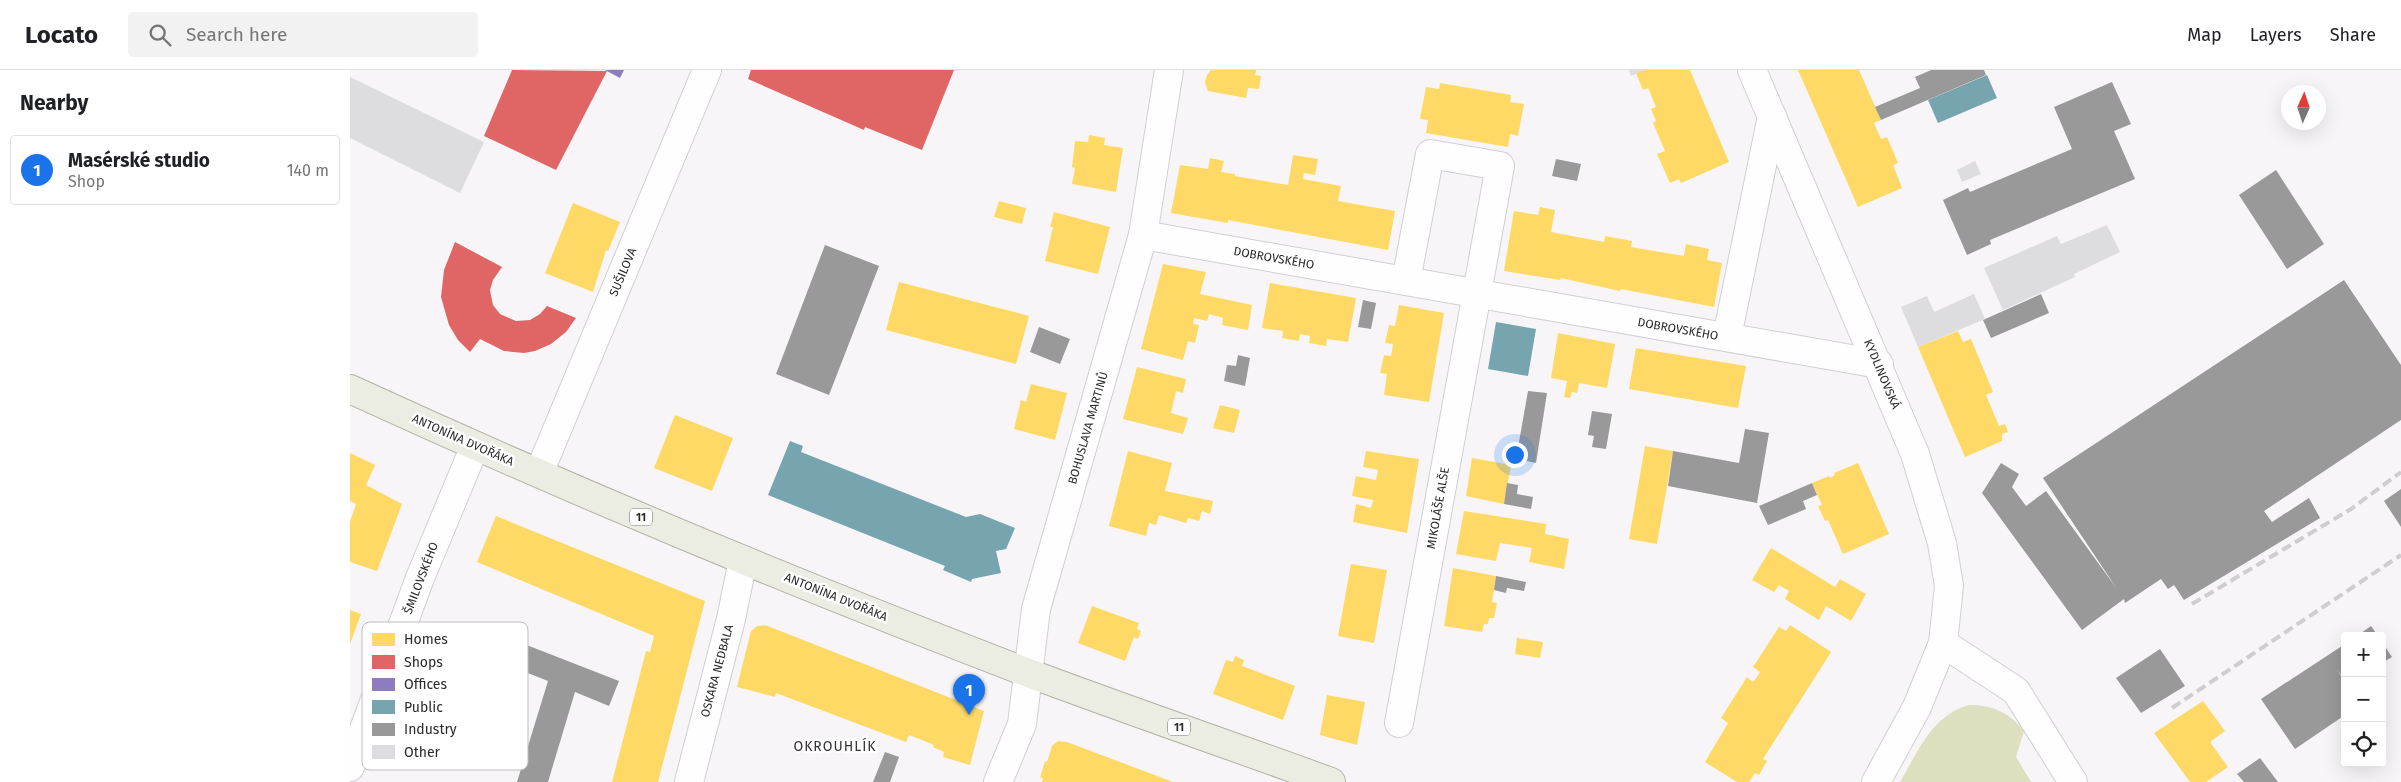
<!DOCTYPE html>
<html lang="en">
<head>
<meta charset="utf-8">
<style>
	:root { --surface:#fff; --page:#f2f2f2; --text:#202124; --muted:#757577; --line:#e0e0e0; --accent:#1a73e8 }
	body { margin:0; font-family:"Fira Sans",sans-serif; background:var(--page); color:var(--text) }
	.controls { position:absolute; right:15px; bottom:15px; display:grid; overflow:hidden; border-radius:5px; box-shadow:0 5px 20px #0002 }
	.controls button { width:45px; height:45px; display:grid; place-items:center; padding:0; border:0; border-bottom:1px solid var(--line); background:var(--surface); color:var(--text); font:25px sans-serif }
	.compass { position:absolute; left:1931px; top:15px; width:45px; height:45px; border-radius:50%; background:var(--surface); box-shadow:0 5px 20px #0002; rotate:3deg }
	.you { position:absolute; left:1164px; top:384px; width:18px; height:18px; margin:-12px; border:4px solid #fff; border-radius:50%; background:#1a73e8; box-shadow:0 0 0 8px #1a73e833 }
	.badge { display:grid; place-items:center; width:32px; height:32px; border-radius:50%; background:var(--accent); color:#fff; font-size:16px; font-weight:700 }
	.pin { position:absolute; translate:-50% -41px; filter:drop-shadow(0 1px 2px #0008) }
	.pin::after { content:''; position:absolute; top:26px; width:18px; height:15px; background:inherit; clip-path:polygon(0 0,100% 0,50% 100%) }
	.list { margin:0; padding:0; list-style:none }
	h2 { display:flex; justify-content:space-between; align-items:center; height:65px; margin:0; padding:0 20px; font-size:21px }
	h2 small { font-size:16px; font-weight:400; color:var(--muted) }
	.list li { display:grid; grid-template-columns:32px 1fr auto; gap:15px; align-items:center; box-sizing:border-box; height:70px; margin:0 10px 10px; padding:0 10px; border:1px solid var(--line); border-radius:5px }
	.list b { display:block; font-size:19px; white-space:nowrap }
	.list p { margin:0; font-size:16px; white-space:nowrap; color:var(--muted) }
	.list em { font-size:16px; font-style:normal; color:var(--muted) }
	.icon { flex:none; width:28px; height:28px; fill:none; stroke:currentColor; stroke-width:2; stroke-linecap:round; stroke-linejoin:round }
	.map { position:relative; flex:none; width:2051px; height:712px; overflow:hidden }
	header { display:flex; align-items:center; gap:30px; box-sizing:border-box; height:70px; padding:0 25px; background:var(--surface); border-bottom:1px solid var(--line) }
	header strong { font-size:24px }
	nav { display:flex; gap:28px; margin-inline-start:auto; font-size:18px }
	.search { width:350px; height:45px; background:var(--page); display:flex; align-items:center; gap:12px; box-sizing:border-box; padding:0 18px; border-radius:5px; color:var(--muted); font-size:19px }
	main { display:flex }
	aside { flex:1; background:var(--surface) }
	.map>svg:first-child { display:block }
</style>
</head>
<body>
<header>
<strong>Locato</strong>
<div class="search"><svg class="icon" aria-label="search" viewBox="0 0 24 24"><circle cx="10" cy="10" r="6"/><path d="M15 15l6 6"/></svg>Search here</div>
<nav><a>Map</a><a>Layers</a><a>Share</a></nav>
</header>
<main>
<aside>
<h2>Nearby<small></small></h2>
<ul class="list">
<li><span class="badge">1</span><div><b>Masérské studio</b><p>Shop</p></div><em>140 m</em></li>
</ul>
</aside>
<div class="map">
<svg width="2051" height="712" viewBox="0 0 2051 712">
	<rect width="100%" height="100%" fill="#f7f5f8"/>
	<path fill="#dddfbf" d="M1619 635C1642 634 1660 643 1674 661L1666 687 1681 712H1550C1568 682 1582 645 1619 635Z"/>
	<g fill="#ffd966">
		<path d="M861 0H906L905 5 911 6 909 19 898 18 896 28 858 21 855 12 857 5Z"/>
		<path d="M1293 0H1340L1379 92 1331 113 1329 109 1320 113 1307 84 1315 81 1303 53 1306 51 1301 39 1306 37 1298 18 1293 20 1286 3Z"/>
		<path d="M1448 0H1509L1531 50 1524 53 1531 69 1537 67 1548 93 1543 95 1552 118 1508 137Z"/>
		<path d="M1090 13 1161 25 1160 32 1174 34 1168 66 1160 64 1158 77 1076 63 1078 50 1070 49 1076 17 1089 19Z"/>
		<path d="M739 65 755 68 754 75 773 78 766 122 722 114 725 98 722 97 725 71 738 72Z"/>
		<path d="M943 85 968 89 965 105 954 103 953 109 991 116 988 131 1045 141 1038 180 878 150V153L821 143 830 95 858 99 860 88 874 91 871 102 885 104V106L938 115Z"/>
		<path d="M649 131 676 138 672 154 644 147Z"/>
		<path d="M223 133 270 152 258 181 256 180 243 222 195 203Z"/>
		<path d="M1190 137 1205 140 1201 162 1254 172 1255 166 1282 171 1281 177 1334 186 1336 174 1359 179 1357 190 1372 193 1364 237 1271 219 1270 221 1211 208 1210 210 1154 201 1164 141 1188 145Z"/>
		<path d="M704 142 760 157 748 204 695 191 703 157H700Z"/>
		<path d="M813 194 856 202 850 224 902 235 898 260 872 255 873 248 859 244 857 251 844 248 843 254 849 255 845 273 838 271 833 290 791 279Z"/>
		<path d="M549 212 679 246 666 294 536 260Z"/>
		<path d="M920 213 1006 228 998 272 977 269 976 276 959 273 960 266 950 264 949 271 932 268 933 261 912 258Z"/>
		<path d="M1049 235 1094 243 1079 332 1034 325 1037 304 1030 303 1034 285 1041 286 1043 274 1035 273 1039 255 1045 256Z"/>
		<path d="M1608 261 1613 272 1621 269 1643 322 1636 325 1649 356 1655 354 1658 362 1652 364V371L1615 387 1568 277Z"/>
		<path d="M1208 263 1265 274 1257 318 1229 313 1227 323 1222 322 1220 328 1214 327 1217 311 1201 308Z"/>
		<path d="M1286 278 1396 296 1388 338 1279 319Z"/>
		<path d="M787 297 836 309 833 323 826 321 821 343 838 348 833 364 773 349Z"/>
		<path d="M681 314 717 323 705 370 664 359 671 330 676 332Z"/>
		<path d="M870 335 890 340 884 363 863 358Z"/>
		<path d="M325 345 383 368 362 421 304 398Z"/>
		<path d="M1295 376 1323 381 1307 474 1279 469Z"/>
		<path d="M778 381 822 393 815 421 863 431 860 444 852 441 849 451 838 448 836 453 809 445 806 455 799 453 796 466 759 456Z"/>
		<path d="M1016 381 1069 389 1057 463 1003 452 1006 434 1021 438 1023 430 1002 426 1006 406 1026 410 1028 400 1013 397Z"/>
		<path d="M0 383 25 395 16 415 52 434 27 501 0 492V452L6 434 0 431Z"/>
		<path d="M1122 388 1161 395 1154 434 1116 426Z"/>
		<path d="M1508 393 1539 464 1493 484 1478 450 1475 451 1468 436 1472 435 1462 413 1479 406 1480 408 1485 405 1484 403Z"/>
		<path d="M1114 441 1196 454 1195 464 1219 469 1214 499 1179 492 1182 478 1150 473 1146 491 1106 484Z"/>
		<path d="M146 446 355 531 308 712H262L296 581 300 582 304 566 127 492Z"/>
		<path d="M1421 478 1485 517 1490 509 1516 524 1501 551 1476 536 1469 550 1435 529 1439 521 1429 515 1424 522 1402 510Z"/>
		<path d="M1001 494 1037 500 1024 573 988 566Z"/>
		<path d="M1103 498 1146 506 1142 532 1147 533 1144 548H1139L1138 554H1134L1132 562 1094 556Z"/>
		<path d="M742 536 789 553 787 559 791 561 788 569 784 567 775 591 728 573Z"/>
		<path d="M0 540 11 544 0 574Z"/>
		<path d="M415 555 634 641 620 695 593 687 594 682 583 677 584 675 559 665 556 672 426 623 425 627 387 617 401 561 407 556Z"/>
		<path d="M1440 555 1481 582 1413 689 1417 691 1409 705 1405 703 1399 712H1387L1355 692 1378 653 1371 648 1397 607 1403 612 1407 607 1410 602 1403 597 1429 557 1436 561Z"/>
		<path d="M1167 568 1193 572 1190 588 1165 584Z"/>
		<path d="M885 586 894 590 892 596 945 616 933 650 863 624 876 590 883 592Z"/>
		<path d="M977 625 1015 632 1007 675 970 665Z"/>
		<path d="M1853 631 1875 661 1860 672 1878 697 1856 712H1840L1804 663Z"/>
		<path d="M708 671 717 672 823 712H692L693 708H690L695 691 697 692 702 676Z"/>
	</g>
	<g fill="#e06666">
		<path d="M162 0 257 1 206 100 134 66Z"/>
		<path d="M401 0H604L572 80 515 57 514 60 398 9Z"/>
		<path d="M105 172 152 197 143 210 140 220 143 235 150 244 166 251 180 250 190 244 197 236 226 248 216 262 201 274 185 281 174 283 154 281 130 269 120 282 108 270 99 255 91 227 94 200Z"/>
	</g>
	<path fill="#8e7cc3" d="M255 0H274L270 8Z"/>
	<g fill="#76a5af">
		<path d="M1637 5 1647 28 1588 53 1578 30Z"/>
		<path d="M1146 252 1186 259 1178 306 1138 299Z"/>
		<path d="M440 371 453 376 451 382 616 447 630 444 665 458 656 479 646 481 651 503 622 509 621 512 593 500 595 496 418 425Z"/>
	</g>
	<g fill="#999">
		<path d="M1581 0H1634L1636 5 1531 50 1525 37 1570 18 1565 7Z"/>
		<path d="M1762 12 1781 54 1764 61 1785 109 1640 170 1641 174 1617 185 1593 130 1618 118 1620 122 1722 79 1704 37Z"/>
		<path d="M1206 89 1231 94 1227 111 1202 106Z"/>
		<path d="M1926 100 1974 174 1937 199 1889 125Z"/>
		<path d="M475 175 529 196 479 325 426 304Z"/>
		<path d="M1994 210 2051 295V350L1914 441 1922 452 1959 428 1970 448 1834 530 1824 515 1818 519 1811 509 1775 533 1774 529 1732 560 1632 423 1651 393 1669 404 1662 417 1676 436 1696 421 1767 519 1693 408Z"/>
		<path d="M1691 224 1699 243 1641 268 1633 250Z"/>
		<path d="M1013 230 1026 233 1021 259 1008 257Z"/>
		<path d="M689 257 720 269 710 294 680 282Z"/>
		<path d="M888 285 900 288 895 316 874 311 877 295 886 296Z"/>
		<path d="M1178 321 1197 323 1186 393 1166 389Z"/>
		<path d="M1242 341 1262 344 1256 379 1242 377 1244 366 1238 365Z"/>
		<path d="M1395 359 1419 363 1407 433 1318 416 1323 381 1389 393Z"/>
		<path d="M1157 413 1168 415 1167 424 1183 427 1181 439 1154 434Z"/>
		<path d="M1462 413 1467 425 1453 431 1456 439 1418 455 1409 436Z"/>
		<path d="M2051 419V457L2034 431Z"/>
		<path d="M1146 506 1176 512 1174 521 1157 518 1156 523 1144 520Z"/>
		<path d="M2021 556 2028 566H2007Z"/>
		<path d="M151 565 269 611 259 636 225 622 198 712H167L198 611 155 594 158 589 143 583Z"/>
		<path d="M2032 572 2042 587 2032 593Z"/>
		<path d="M1995 574V609L1987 600 1995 611V645L1945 679 1911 629Z"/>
		<path d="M1810 579 1835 616 1791 643 1766 608Z"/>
		<path d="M535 682 549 687 540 712H523Z"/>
		<path d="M1910 688 1928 712H1894L1887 704Z"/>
	</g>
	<g fill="#dddcde">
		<path d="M1279 0H1294L1281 6Z"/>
		<path d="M0 7 134 72 110 123 0 68Z"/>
		<path d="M1625 91 1631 104 1612 112 1607 100Z"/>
		<path d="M1757 155 1770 182 1724 204 1725 207 1653 240 1634 198 1707 166 1711 174Z"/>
		<path d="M1624 224 1635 249 1568 277 1551 237 1577 226 1584 242Z"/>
	</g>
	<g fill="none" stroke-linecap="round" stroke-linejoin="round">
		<g stroke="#d0cfd2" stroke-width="30">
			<g id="street">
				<path d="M1402 0 1565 384 1592 473 1599 516 1593 573 1567 637 1526 712"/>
				<path d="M793 165 1529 294"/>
				<path d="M1377 267 1422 46"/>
				<path d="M189 403 357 0"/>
				<path d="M1593 573 1666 621 1723 712"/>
				<path d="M1049 653 1150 96 1080 84 1056 211"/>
				<path d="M0 697 70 508 125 376"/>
				<path d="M339 712 381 549 393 490"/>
				<path d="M648 712 672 654 686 539 793 165 819 0"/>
			</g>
		</g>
		<g stroke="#b2b2a2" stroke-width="30">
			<path id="primary" d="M0 319C222 421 448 515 676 602 777 640 880 675 981 712"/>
		</g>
		<use href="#street" stroke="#fefefe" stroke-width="28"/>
		<use href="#primary" stroke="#ebece2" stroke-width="28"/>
		<g stroke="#cfcecf" stroke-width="4" stroke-dasharray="10 5" stroke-linecap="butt">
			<path d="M1842 534 2001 439 2051 402"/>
			<path d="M1822 638 2051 485"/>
		</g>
	</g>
	<g text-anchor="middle" stroke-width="5" stroke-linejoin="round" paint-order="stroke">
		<g fill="#fff" stroke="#6b6a6b" stroke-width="1">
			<rect x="280" y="438.5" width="22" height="17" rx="4"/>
			<rect x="818" y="648.5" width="22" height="17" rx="4"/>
		</g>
		<g font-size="11" font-weight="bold" fill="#2b2a2b">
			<text x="291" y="451">11</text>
			<text x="829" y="661">11</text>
		</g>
		<g font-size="12" fill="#2b2a2b" stroke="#fff">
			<text transform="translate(924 188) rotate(10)" y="4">DOBROVSKÉHO</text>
			<text transform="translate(273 202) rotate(-67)" y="4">SUŠILOVA</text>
			<text transform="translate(1328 259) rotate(10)" y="4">DOBROVSKÉHO</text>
			<text transform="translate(1532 304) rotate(67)" y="4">KYDLINOVSKÁ</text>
			<text transform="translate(738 358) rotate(-74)" y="4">BOHUSLAVA MARTINŮ</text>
			<text transform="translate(113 370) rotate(24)" y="4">ANTONÍNA DVOŘÁKA</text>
			<text transform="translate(1088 438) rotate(-80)" y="4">MIKOLÁŠE ALŠE</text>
			<text transform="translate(71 508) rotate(-69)" y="4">ŠMILOVSKÉHO</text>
			<text transform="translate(486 527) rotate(22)" y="4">ANTONÍNA DVOŘÁKA</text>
			<text transform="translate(367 601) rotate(-75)" y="4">OSKARA NEDBALA</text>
		</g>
		<g font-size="14" letter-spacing="1" fill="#363438" stroke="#fff">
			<text x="485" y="681">OKROUHLÍK</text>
		</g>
	</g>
	<rect x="12" y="552" width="166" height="148" rx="8" fill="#fff" stroke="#bfbfbf" stroke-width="1"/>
	<rect x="22" y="563" width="23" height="13" fill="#ffd966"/>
	<rect x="22" y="585" width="23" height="14" fill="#e06666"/>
	<rect x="22" y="608" width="23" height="13" fill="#8e7cc3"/>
	<rect x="22" y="630" width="23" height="14" fill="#76a5af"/>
	<rect x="22" y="653" width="23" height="13" fill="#999"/>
	<rect x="22" y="675" width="23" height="14" fill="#dddcde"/>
	<g font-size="14" fill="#2b2a2b">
		<text x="54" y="574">Homes</text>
		<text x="54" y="597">Shops</text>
		<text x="54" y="619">Offices</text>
		<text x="54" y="642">Public</text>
		<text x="54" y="664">Industry</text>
		<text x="54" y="687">Other</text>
	</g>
</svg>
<div class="controls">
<button>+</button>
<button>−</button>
<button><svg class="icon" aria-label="locate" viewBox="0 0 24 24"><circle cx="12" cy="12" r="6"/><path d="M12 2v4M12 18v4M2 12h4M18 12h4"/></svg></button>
</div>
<svg class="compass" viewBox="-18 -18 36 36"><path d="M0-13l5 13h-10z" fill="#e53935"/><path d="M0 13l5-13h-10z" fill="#757577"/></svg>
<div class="you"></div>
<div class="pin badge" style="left:619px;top:645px">1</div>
</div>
</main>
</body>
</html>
